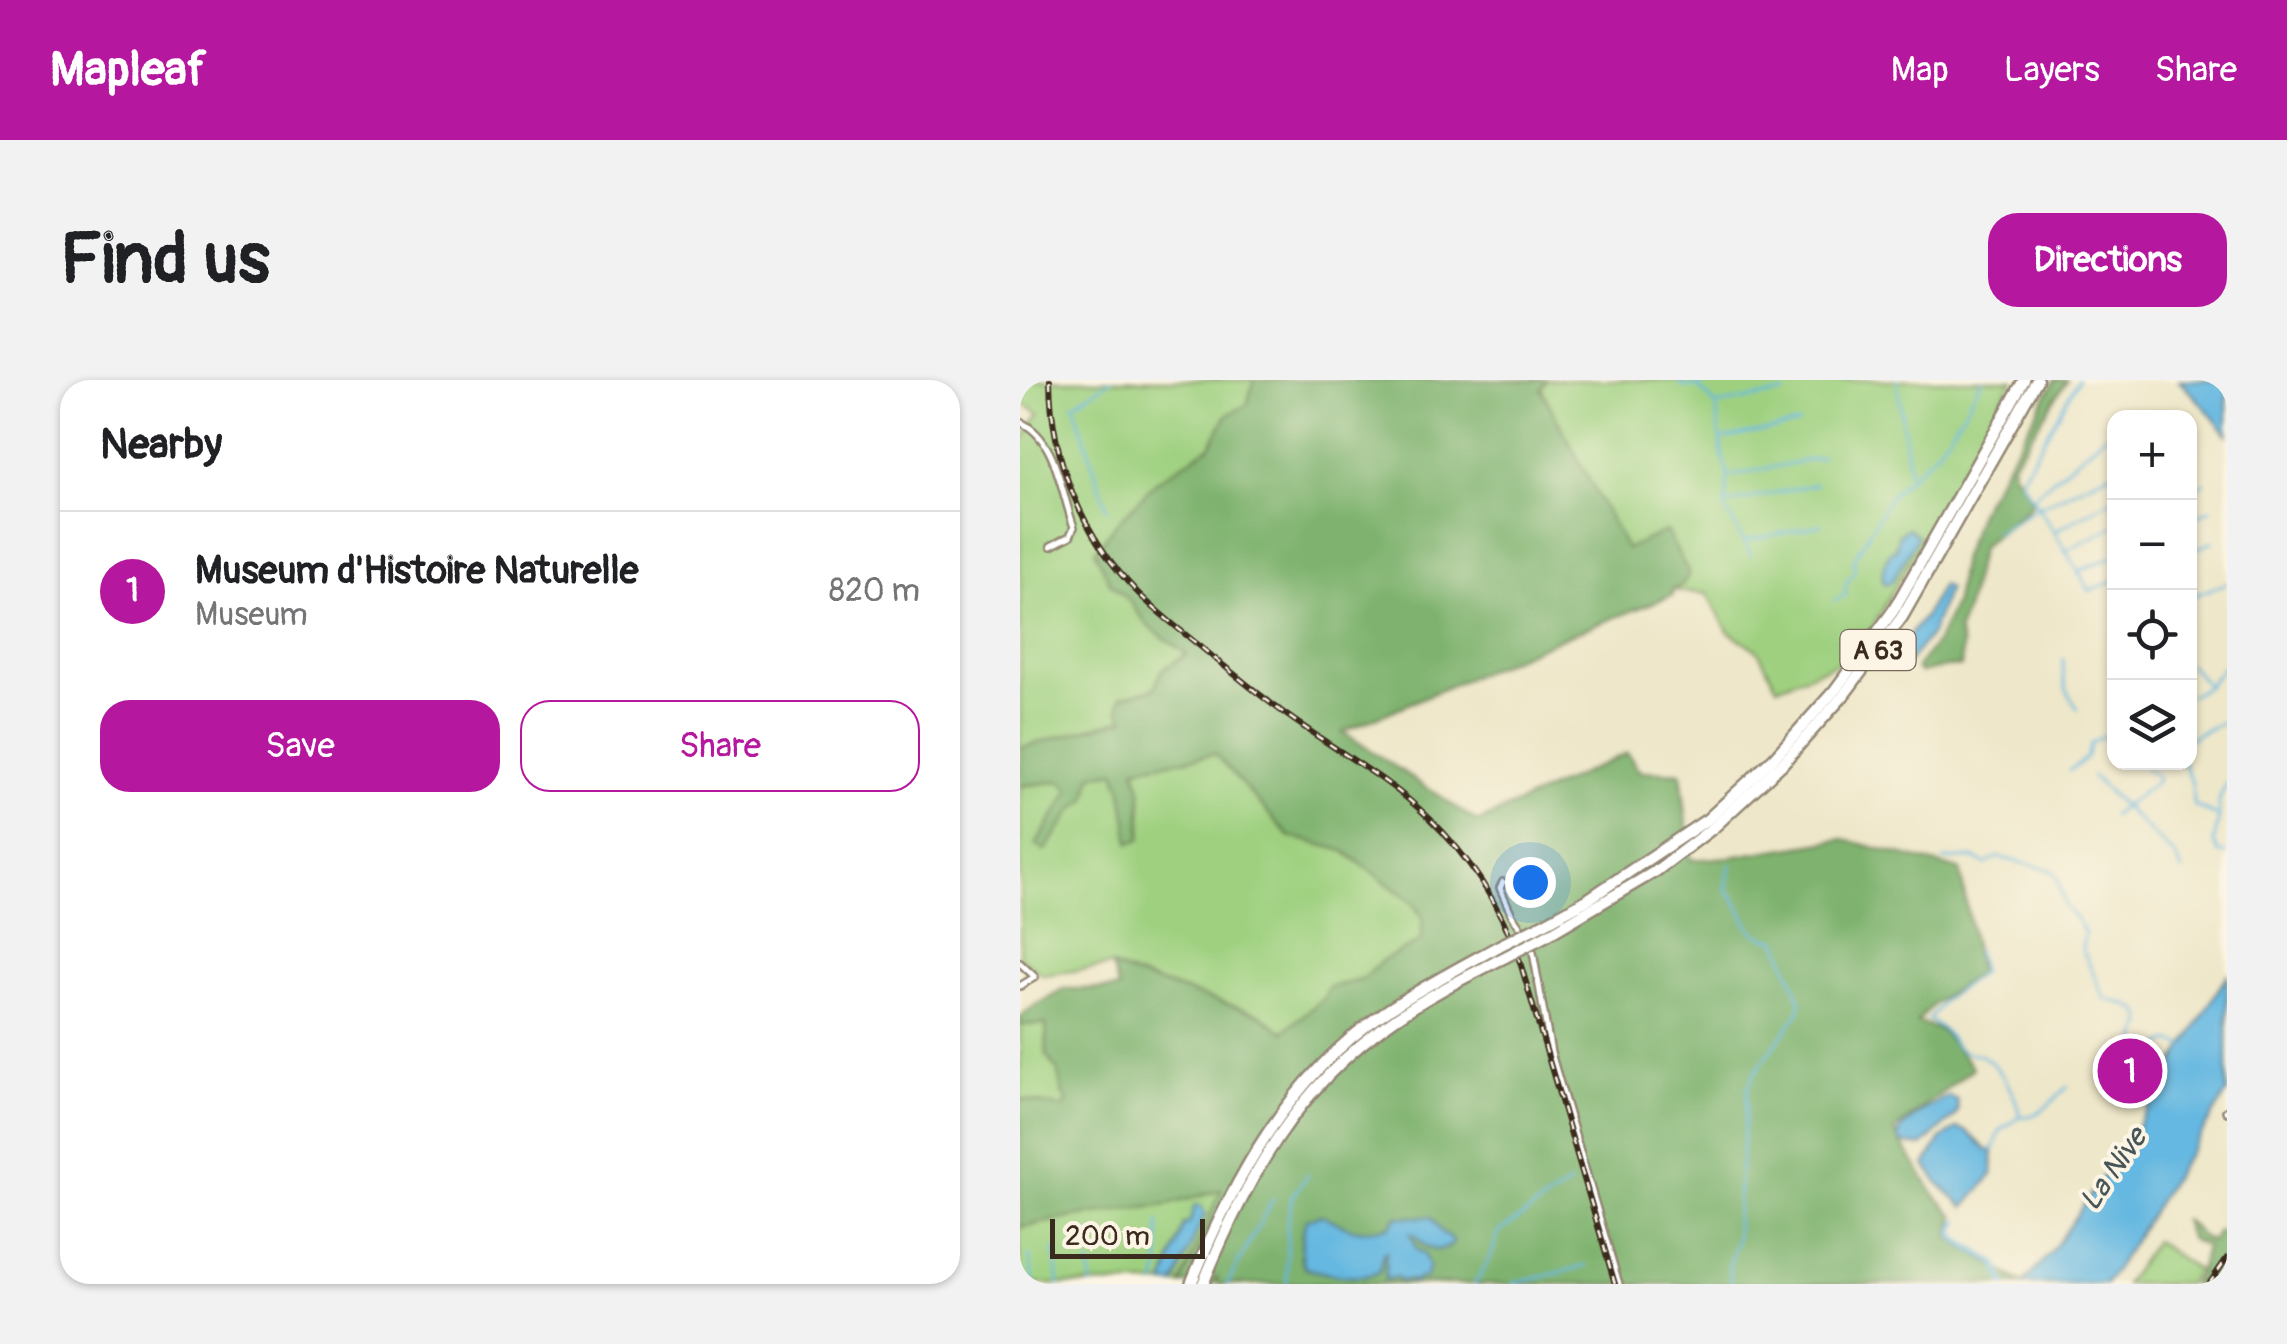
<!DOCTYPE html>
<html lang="en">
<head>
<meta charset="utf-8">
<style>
	:root { --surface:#fff; --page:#f2f2f2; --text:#202124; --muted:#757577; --line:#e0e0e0; --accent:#b5179e }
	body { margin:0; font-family:Pangolin,sans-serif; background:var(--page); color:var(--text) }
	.controls { position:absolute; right:30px; top:30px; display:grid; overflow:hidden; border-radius:20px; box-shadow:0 2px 8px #0004 }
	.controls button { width:90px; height:90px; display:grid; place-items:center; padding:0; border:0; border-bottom:2px solid var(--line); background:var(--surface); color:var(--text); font:50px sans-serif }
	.scale { position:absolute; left:30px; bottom:25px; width:155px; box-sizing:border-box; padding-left:10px; border:5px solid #3b2a1e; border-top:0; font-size:28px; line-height:35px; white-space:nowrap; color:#3b2a1e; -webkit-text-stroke:8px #fcf5e5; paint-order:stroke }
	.you { position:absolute; left:510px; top:502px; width:35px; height:35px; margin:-25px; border:8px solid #fff; border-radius:50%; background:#1a73e8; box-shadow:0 0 0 15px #1a73e833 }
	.badge { display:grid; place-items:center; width:65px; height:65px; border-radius:50%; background:var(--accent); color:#fff; font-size:32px; font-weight:700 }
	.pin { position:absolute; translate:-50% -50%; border:5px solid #fff; box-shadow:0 2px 10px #0006 }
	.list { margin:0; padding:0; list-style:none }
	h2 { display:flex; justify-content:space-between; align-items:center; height:130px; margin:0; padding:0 40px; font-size:42px }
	h2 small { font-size:32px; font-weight:400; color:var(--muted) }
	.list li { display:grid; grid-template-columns:65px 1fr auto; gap:30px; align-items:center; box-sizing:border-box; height:160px; padding:0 40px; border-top:2px solid var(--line) }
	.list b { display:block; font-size:38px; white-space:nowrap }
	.list p { margin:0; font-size:32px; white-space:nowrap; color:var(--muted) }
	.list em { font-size:32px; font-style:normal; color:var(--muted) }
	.actions { display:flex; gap:20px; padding:30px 40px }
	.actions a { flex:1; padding:22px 0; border:2px solid var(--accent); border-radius:30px; text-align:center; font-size:35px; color:var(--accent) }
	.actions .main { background:var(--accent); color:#fff }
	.icon { flex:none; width:55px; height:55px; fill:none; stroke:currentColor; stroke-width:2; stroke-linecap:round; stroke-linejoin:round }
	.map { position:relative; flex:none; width:1207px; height:904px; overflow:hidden; border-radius:30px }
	header { display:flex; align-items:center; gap:60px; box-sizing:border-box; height:140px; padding:0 50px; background:var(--accent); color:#fff }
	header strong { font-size:48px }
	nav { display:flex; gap:55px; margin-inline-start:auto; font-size:35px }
	.intro { display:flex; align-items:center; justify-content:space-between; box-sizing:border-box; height:240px; padding:0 60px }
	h1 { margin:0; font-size:70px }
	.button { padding:25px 45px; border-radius:30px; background:var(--accent); color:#fff; font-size:35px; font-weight:700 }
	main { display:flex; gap:60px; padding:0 60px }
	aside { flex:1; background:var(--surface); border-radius:30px; box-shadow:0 2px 8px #0004 }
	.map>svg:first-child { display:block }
</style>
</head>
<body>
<header>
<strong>Mapleaf</strong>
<nav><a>Map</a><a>Layers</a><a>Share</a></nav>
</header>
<div class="intro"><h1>Find us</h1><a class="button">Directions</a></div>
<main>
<aside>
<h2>Nearby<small></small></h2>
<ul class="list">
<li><span class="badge">1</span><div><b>Museum d'Histoire Naturelle</b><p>Museum</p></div><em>820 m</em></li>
</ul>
<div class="actions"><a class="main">Save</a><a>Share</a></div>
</aside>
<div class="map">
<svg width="1207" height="904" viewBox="0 0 1207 904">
	<rect width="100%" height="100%" fill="#fcf5e5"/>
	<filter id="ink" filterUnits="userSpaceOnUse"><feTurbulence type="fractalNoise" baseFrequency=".01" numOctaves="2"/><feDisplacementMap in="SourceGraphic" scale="20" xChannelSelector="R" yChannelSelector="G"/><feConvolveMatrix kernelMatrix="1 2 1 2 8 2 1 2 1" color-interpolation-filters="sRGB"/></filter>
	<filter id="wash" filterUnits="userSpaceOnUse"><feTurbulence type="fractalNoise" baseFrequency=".0048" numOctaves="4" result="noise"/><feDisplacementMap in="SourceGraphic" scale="40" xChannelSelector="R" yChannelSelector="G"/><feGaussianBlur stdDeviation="2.25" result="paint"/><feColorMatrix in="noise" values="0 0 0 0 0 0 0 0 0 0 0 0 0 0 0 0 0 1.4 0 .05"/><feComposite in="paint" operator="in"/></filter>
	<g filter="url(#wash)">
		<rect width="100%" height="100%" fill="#eee7c9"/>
		<g fill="#9ed07f" stroke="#6c7d4e" stroke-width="2.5">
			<path d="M0 0H234L227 25 207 35 190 66 137 101 90 203 108 219 129 247 167 273 141 291 136 308 105 339 0 368V65L19 33 0 22Z"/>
			<path d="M517 0H993L836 276 757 307 738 271 708 251 687 214 651 210 606 170 570 105Z"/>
			<path d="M195 374 269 456 324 471 392 522 403 538 401 561 362 581 342 600 309 607 305 617 263 652 239 634 114 595 92 586 23 595 0 578V406L41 401 50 410 29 446 67 419 72 395 96 391 102 410 110 462 121 459C123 435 122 411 115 388Z"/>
			<path d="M26 643 27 676 38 691 43 715 47 721 45 727C29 727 16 721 0 719V645Z"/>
			<path d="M202 810 161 904H0V847L65 835 147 825Z"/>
			<path d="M1135 861 1177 890 1167 904H1105Z"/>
		</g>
		<g fill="#7eb26e" stroke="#5c6e46" stroke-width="2.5" fill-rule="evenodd">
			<path d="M234 0H526L521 9 606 169 646 151 669 193 663 204 652 210 653 215 539 259 323 352 458 442 607 373 619 391 661 393 671 480 710 477 823 459 940 490 959 593 914 624 897 642 921 650 953 688 874 751 914 814 935 836 929 858 1003 904H198L197 897 193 904H161L201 810 147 825 65 835 0 847V719C15 721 29 727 45 727L47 721 43 715 38 691 27 676 26 644 0 645V638C14 622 27 623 43 609H99L92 586 114 595 239 634 263 652 304 618 309 607 342 600 362 581 401 561 403 538 392 522 324 471 269 456 195 374 115 388 121 410V459L110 463 102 410 95 391 72 395 67 419 52 431 25 471 16 465 50 410 41 401 0 406V368L104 339 99 329 101 317 135 308 141 291 167 274 129 247 108 219 90 203 75 171 95 145 137 101 190 66 207 35 227 25ZM302 835 334 851H352L370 846 422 853 401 863 395 855 390 854 397 871 367 889V872L363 874 359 892C336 902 309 894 285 888L281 878 282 852Z"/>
			<path d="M1035 0H1047L992 84 993 93 1000 100 1012 120 1009 127 961 167 946 230 938 250 942 266 941 286 926 287 900 293 896 289 917 261 935 222 942 177 960 130Z"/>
			<path d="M1163 840C1175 845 1177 858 1192 861L1198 852H1207V873L1186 904H1172L1179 893 1185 866 1170 859Z"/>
		</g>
		<g fill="#65b8e1" stroke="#507180" stroke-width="2.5">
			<path d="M1158 0H1207V55L1182 24Z"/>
			<path d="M888 148 898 156 871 203H864C860 193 865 180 871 171H875L879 154Z"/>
			<path d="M922 205 928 208 911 254 887 284H879L876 282 877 278 888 264 890 254 904 237Z"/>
			<path d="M1207 595V713L1086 904H1003L1031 872 1113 753Z"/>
			<path d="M928 716 937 720 938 730 935 736 902 766 884 764 879 759V752C892 736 911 725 928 716Z"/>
			<path d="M937 748 947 751 967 770 973 771 972 795 945 827 919 804 905 785 921 759Z"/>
			<path d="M175 825 181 827 185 834 155 904H144L164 844H169Z"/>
			<path d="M302 835C332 850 336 855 370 846L376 837H411L422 853 433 861 431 866C414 874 405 869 395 855L390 854 397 871 403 872 409 887 405 899 399 898 393 903 390 900 379 901 377 897 365 900 366 872 363 874 359 892C336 902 309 894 285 888 279 872 282 855 286 839Z"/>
		</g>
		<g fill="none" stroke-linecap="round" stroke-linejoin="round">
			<g stroke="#65b8e1" stroke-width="2.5">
				<path d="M660 0V4L665 7 677 6 696 25 702 74 708 96 705 128 731 175"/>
				<path d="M802 0 803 5"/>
				<path d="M877 0 889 93"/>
				<path d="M1058 0 1000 100 1034 151 1070 211 1094 201"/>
				<path d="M679 4 691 0"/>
				<path d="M696 25 764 13"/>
				<path d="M1109 38 1118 31"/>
				<path d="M702 59 779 44"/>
				<path d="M711 96 802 77"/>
				<path d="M1170 111 1185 103"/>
				<path d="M1013 119 1019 111 1094 48"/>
				<path d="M706 124 796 104"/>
				<path d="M87 129 54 24 91 0"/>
				<path d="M1170 139 1190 130"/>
				<path d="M1035 151 1094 118"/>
				<path d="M975 153 1012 130 1094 91"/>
				<path d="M724 161 801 145"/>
				<path d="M1047 170 1094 146"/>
				<path d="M1170 171 1193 162"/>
				<path d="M1059 191 1094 176"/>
				<path d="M1170 217 1207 203"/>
				<path d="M814 221 826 215 825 205 835 191 833 181 870 116 917 71 942 35 962 0"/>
				<path d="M1043 279C1043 302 1044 310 1058 329"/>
				<path d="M1170 285 1187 305"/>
				<path d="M1170 316 1186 307 1207 283"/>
				<path d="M1170 359 1178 353 1207 341"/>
				<path d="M1163 382 1172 403 1173 425 1199 437 1194 462 1199 473H1207"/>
				<path d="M1049 391 1066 378 1071 363 1094 351"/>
				<path d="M1072 396 1155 476 1162 491"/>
				<path d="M1199 435V420L1207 402"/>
				<path d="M1092 436 1137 401 1136 395 1125 389"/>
				<path d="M924 480 953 478 966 484 978 477 1031 490 1037 497 1045 527 1058 541 1065 553 1062 568 1084 618C1094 622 1109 623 1117 630 1135 647 1103 659 1124 677 1133 674 1140 665 1150 661L1168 667"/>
				<path d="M710 484 706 509C729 530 719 556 757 560L781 622 779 632 734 694 728 708 716 839 717 858 709 887 712 904"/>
				<path d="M956 570 962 592 924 620 909 639C912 643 916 645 921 648 929 654 932 666 942 671 949 675 957 673 964 677 981 687 998 719 1000 737L980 751 973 771"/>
				<path d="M1001 736C1020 739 1035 718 1048 706"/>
				<path d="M34 869 39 904"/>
				<path d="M9 875 14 904"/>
				<path d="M69 884 71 904"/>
				<path d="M136 904 140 888 139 843"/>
				<path d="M207 904 253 819"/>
				<path d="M267 904V846L272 816 288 795"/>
				<path d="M455 904 472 874 478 853 551 803"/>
				<path d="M492 904 567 886"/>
			</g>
			<path stroke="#65b8e1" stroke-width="5" d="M938 842 933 853 937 860 976 884 985 904"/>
		</g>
	</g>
	<g filter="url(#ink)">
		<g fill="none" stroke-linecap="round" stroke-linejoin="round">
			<g stroke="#948874" stroke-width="10">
				<g id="minor">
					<path d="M0 42C37 58 41 113 54 147L50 156 31 166"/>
					<path d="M483 502 480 508 492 535 500 547"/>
					<path d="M513 572 531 673 599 904"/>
					<path d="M0 583 15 597 0 606"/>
					<path d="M1206 731 1207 732"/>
				</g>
			</g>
			<g stroke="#948874" stroke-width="15">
				<g id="motorway">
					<path d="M523 544 567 520 688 439 754 378 815 310 873 231 1004 0"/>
					<path d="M529 554 636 491 694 447 762 384 823 316 882 237 1017 0"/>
					<path d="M171 904C214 798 268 698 365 632 402 607 441 587 479 566"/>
					<path d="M183 904C226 799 276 707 372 641 407 616 446 597 485 577"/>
				</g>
			</g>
			<use href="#minor" stroke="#fff" stroke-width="5"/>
			<use href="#motorway" stroke="#fff" stroke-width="10"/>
			<g stroke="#3b2a1e" stroke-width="6">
				<g id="rail">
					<path d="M30 0C31 80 62 156 118 213 141 236 168 256 193 277 223 301 252 326 284 347 325 376 371 401 407 436 451 478 481 526 500 582L595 904"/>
					<path d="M1189 904 1207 878"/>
				</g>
			</g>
			<use href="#rail" stroke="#fcf5e5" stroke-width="2.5" stroke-dasharray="8" stroke-linecap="butt"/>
			<g stroke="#948874" stroke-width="15" stroke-linecap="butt">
				<g id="motorway-bridge">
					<path d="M479 566 523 544"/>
					<path d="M485 577 529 554"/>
				</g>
			</g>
			<use href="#motorway-bridge" stroke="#fff" stroke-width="10"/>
		</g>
	</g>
	<g text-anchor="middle" stroke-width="8" stroke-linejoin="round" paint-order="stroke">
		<rect fill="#fcf5e5" stroke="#75675a" stroke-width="2.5" x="820.5" y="250" width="75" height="40" rx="8"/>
		<g font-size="25" font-weight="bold" fill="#3b2a1e">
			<text x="858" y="279">A 63</text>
		</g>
		<g font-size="30" font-style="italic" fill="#485558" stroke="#fcf5e5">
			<text transform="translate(1093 789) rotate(-55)" y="10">La Nive</text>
		</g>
	</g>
</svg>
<div class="controls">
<button>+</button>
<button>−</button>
<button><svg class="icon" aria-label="locate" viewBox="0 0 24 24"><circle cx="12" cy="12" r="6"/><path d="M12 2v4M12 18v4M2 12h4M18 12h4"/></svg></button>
<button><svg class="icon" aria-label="layers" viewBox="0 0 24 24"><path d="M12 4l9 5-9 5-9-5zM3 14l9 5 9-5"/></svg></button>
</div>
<div class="scale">200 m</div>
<div class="you"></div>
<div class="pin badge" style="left:1110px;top:691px">1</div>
</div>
</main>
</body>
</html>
